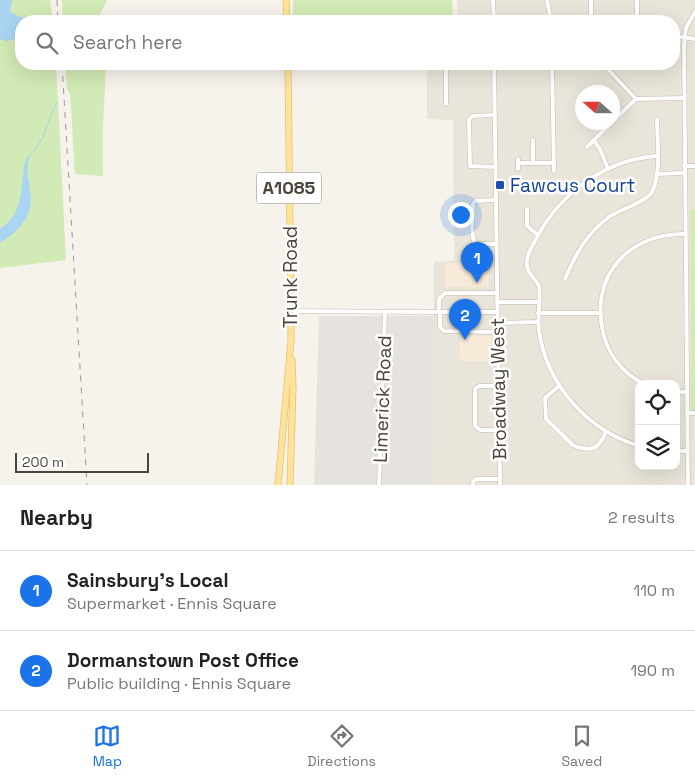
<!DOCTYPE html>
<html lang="en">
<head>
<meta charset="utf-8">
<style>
	:root { --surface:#fff; --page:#f2f2f2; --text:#222; --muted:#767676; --line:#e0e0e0; --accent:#1a73e8 }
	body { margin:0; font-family:"Space Grotesk",sans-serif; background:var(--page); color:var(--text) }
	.controls { position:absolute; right:15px; bottom:15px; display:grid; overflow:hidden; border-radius:10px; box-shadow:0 5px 20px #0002 }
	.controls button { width:45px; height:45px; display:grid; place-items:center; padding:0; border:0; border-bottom:1px solid var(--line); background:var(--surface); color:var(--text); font:25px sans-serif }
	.compass { position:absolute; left:575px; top:85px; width:45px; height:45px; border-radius:50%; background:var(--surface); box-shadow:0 5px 20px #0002; rotate:291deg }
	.scale { position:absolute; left:15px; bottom:12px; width:134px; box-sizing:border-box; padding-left:5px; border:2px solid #4b4439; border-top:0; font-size:14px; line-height:18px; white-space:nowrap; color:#4b4439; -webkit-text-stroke:4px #fff; paint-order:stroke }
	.you { position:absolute; left:460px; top:214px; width:18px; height:18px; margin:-12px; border:4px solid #fff; border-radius:50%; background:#1a73e8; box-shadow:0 0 0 8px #1a73e833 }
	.badge { display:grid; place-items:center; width:32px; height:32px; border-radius:50%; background:var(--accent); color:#fff; font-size:16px; font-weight:700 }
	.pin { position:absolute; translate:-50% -41px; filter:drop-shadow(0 1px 2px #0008) }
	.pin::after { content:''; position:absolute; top:26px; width:18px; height:15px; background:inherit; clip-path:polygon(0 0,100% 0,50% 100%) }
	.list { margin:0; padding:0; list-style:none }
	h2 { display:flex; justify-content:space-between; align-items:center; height:65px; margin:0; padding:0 20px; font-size:21px }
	h2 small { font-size:16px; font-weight:400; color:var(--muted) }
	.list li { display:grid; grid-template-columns:32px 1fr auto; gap:15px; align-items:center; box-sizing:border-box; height:80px; padding:0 20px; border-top:1px solid var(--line) }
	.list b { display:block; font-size:19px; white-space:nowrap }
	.list p { margin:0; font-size:16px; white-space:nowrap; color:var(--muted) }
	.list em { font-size:16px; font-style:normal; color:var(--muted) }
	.icon { flex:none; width:28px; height:28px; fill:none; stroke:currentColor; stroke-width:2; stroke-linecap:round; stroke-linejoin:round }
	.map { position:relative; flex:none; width:695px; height:485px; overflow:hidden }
	.search { position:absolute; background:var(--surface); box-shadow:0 5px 20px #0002; left:15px; right:15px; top:15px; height:55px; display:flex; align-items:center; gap:12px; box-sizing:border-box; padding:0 18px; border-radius:20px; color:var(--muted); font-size:19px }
	.sheet { height:225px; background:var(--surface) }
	nav { display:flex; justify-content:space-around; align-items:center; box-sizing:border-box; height:70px; border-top:1px solid var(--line); background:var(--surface); font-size:14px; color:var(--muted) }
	nav a { display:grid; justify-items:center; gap:2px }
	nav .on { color:var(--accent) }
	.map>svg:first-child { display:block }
</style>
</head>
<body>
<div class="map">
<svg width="695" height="485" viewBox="0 0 695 485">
	<rect width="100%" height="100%" fill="#f6f3ec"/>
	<path fill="#eae5da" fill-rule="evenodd" d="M457 0H695V209L690 210 691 411H695V485H432L434 262 454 261 453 120 427 119V64H674V21H458ZM582 92H612V122H582ZM639 384H676V466H639Z"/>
	<g fill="#f7ead8">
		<rect x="445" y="263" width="44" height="24"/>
		<rect x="460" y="336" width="31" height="25"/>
	</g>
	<path fill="#e6e2dd" d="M319 316H434L432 485H314Z"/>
	<g fill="#d2eab5">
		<path d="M0 0H50L53 21H21V64H56L66 260 0 268Z"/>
		<path d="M62 0H107L97 21H63Z"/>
		<path d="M293 0H452L453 21H293Z"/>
		<path d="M65 64H106L103 125V176L75 174 70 94 67 90Z"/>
		<path d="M690 209H695V411H691Z"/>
	</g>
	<g fill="#a9d4f2">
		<path d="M0 0H12L10 11C19 18 27 20 37 15L43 17V21H21V38L6 41 0 39Z"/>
		<path d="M28 156H30C26 164 29 167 27 176 30 182 29 185 30 191 35 215 19 231 0 243V229C20 216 21 197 23 175 24 167 24 163 28 156Z"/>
	</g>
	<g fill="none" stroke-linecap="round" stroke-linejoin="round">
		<path stroke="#a9d4f2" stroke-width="1" d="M30 156 42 139 55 105 58 102"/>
		<g stroke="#c2bbae" stroke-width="5">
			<g id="street">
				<path d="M493 0 494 21"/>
				<path d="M547 0 551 21"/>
				<path d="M591 0V21"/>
				<path d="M637 0V21"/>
				<path d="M674 36 695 39"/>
				<path d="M446 64V104"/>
				<path d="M494 64 500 485"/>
				<path d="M552 64 554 171"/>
				<path d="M603 64 636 99"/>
				<path d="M495 115 472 116 469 120 470 166 495 167"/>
				<path d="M612 122 636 99 684 98"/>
				<path d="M533 140V163"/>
				<path d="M594 141 600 149 608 169"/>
				<path d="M587 147 612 122"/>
				<path d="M518 159V169"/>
				<path d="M518 163H554"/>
				<path d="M684 166H695"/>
				<path d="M656 174 685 173"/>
				<path d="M496 200 475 201 473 204C473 216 470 233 475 244H496"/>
				<path d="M527 209V226L538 235"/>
				<path d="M565 279C575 255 587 233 609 217 619 210 648 201 652 192 662 171 657 141 657 119"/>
				<path d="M497 302H538"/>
				<path d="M291 311 418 312"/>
				<path d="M421 312H497"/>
				<path d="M439 312V299L445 293H497"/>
				<path d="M440 312V327L444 331 497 332"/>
				<path d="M538 313H599"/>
				<path d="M497 323 538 322"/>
				<path d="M644 384C621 372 606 352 602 327 592 273 631 233 685 234"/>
				<path d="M498 386H479L475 389V426L480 430H499"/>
				<path d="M559 386 545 398 546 419 573 445C578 448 592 451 597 446 601 443 604 436 606 432"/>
				<path d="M676 392H687"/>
				<path d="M687 413H695"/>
				<path d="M639 446C587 430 547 385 539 331 537 316 541 300 539 286 536 279 528 275 527 266 525 258 531 248 535 241 558 195 605 159 657 156"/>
				<path d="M676 451H687"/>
				<path d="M379 485 385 312"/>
				<path d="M473 485V482L476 479H499"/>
				<path d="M688 485 684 45 686 28 695 12"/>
			</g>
		</g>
		<g stroke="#e6c16a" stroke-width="7">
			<g id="primary">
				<path d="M286 0 287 21"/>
				<path d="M278 485 291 341V311L288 64"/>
				<path d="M290 485 293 387 292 360"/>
			</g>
		</g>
		<use href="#street" stroke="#fff" stroke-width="4"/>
		<use href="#primary" stroke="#ffe39c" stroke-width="5.5"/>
		<g stroke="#9a9a9a" stroke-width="1" stroke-dasharray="6 6" stroke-linecap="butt">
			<path d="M57 0 58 21"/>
			<path d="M62 64 87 485"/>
		</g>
	</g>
	<rect fill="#1a4fb4" stroke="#fff" stroke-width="2" x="495" y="180" width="10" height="10" rx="2.5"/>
	<g text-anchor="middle" stroke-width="5" stroke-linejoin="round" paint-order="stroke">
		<rect fill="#fff" stroke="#817c74" stroke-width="1" x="256.5" y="172.5" width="65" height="31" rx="4"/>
		<g font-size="18" font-weight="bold" fill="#4b4439">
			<text x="289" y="194">A1085</text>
		</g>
		<g font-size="19" fill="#164399" stroke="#fff" text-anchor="start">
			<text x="510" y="192">Fawcus Court</text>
		</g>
		<g font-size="19" fill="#4b4439" stroke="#fff">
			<text transform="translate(290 277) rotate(-90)" y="7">Trunk Road</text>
			<text transform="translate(498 389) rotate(-91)" y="7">Broadway West</text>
			<text transform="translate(382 399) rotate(-88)" y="7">Limerick Road</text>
		</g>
	</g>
</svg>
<div class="controls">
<button><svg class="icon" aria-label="locate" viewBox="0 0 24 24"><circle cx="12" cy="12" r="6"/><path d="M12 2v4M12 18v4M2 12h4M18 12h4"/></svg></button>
<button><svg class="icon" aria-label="layers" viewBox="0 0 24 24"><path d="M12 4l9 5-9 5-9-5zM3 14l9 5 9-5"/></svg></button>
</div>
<svg class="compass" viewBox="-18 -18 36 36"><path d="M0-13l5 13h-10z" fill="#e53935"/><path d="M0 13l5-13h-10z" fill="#767676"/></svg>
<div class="scale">200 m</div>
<div class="you"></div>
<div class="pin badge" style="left:477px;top:283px">1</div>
<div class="pin badge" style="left:465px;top:340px">2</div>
<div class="search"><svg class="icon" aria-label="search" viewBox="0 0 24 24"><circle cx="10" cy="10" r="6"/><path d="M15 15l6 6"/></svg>Search here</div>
</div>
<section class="sheet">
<h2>Nearby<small>2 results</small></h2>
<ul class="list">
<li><span class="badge">1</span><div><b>Sainsbury's Local</b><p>Supermarket · Ennis Square</p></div><em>110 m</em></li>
<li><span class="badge">2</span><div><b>Dormanstown Post Office</b><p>Public building · Ennis Square</p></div><em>190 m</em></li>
</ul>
</section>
<nav>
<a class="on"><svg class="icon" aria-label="map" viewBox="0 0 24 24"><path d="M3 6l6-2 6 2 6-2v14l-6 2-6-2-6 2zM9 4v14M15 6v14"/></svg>Map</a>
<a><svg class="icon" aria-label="directions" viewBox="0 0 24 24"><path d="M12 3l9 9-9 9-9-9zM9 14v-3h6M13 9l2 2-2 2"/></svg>Directions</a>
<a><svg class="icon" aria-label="saved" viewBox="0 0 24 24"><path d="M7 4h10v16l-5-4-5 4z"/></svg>Saved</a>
</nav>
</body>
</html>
